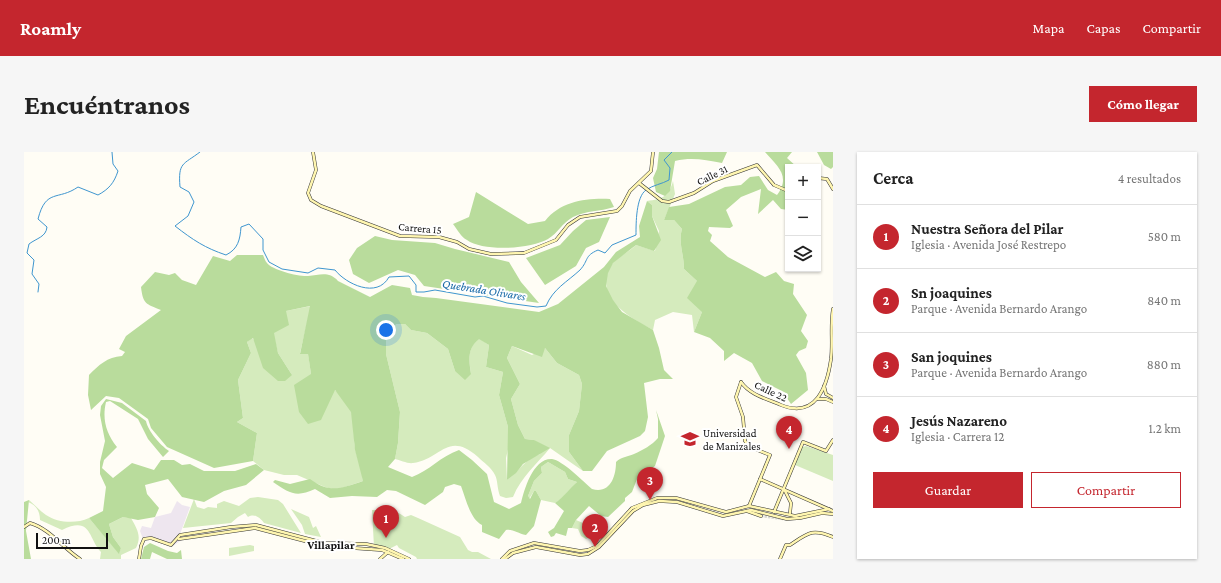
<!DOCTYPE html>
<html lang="es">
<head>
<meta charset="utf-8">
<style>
	:root { --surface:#fff; --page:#f6f6f6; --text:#222; --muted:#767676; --line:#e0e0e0; --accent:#c4262e }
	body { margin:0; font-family:"Crimson Pro",serif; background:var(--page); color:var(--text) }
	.controls { position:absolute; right:12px; top:12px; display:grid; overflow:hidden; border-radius:0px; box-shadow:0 1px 3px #0004 }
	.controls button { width:36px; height:36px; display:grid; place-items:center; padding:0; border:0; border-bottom:1px solid var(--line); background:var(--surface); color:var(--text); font:20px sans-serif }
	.scale { position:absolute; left:12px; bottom:10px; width:72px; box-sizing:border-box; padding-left:4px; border:2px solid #111; border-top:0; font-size:11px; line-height:14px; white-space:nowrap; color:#111; -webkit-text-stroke:3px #fff; paint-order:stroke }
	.you { position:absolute; left:362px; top:178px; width:14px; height:14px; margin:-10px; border:3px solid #fff; border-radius:50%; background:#1a73e8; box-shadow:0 0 0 6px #1a73e833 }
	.badge { display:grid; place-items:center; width:26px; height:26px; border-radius:50%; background:var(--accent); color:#fff; font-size:13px; font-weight:700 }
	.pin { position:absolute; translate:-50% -33px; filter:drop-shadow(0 1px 2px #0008) }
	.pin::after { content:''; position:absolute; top:21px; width:14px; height:12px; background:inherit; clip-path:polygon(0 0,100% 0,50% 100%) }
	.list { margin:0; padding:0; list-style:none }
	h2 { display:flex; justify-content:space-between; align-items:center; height:52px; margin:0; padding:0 16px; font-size:17px }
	h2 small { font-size:13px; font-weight:400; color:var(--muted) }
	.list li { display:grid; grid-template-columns:26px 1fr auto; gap:12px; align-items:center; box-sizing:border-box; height:64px; padding:0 16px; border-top:1px solid var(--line) }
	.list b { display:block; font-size:15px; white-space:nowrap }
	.list p { margin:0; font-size:13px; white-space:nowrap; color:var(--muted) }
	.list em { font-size:13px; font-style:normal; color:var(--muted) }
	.actions { display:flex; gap:8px; padding:12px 16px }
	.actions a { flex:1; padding:9px 0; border:1px solid var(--accent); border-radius:0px; text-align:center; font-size:14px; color:var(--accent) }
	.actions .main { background:var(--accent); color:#fff }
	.icon { flex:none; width:22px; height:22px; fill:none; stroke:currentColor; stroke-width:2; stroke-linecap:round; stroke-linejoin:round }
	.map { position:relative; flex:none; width:809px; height:407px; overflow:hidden; border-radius:0px }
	header { display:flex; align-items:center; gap:24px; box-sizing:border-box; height:56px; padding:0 20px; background:var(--accent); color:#fff }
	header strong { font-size:19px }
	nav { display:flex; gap:22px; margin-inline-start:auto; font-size:14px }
	.intro { display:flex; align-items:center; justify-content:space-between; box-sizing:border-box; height:96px; padding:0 24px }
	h1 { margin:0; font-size:28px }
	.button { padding:10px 18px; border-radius:0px; background:var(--accent); color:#fff; font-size:14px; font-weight:700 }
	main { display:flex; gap:24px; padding:0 24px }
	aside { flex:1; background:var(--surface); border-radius:0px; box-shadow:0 1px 3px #0004 }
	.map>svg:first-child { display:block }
</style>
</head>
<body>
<header>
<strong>Roamly</strong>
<nav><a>Mapa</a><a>Capas</a><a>Compartir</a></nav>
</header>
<div class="intro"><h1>Encuéntranos</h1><a class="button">Cómo llegar</a></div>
<main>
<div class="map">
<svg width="809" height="407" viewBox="0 0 809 407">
	<rect width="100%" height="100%" fill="#fffdf5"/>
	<path fill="#eee6ef" d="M153 349 158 353 166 355 155 385 159 387 149 394 128 386 119 387 116 379 118 374 127 376 131 365 147 361Z"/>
	<g fill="#d5ebbd">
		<path d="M649 29 651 42 640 68H650L658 77C654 91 660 102 660 117L673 129 678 160 670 180 668 163 649 160 631 168 629 178C606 166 567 144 588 112 592 106 606 99 612 93L631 99 635 79 628 64V53L623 49C639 47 645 44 649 29Z"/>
		<path d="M287 154 276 201H284L287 222C302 231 320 242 327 259 331 269 329 285 331 296 333 306 339 321 339 329L312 338 301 335 273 323H260L240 318 229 309 233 281 213 270 219 266 214 228 227 201 223 190 228 186 268 223 254 201 249 181 262 159Z"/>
		<path d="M371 172H381L387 178 403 181 424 197 431 219 447 222C445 208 443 196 455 186L465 193 462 215 479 220 475 243 484 275 485 293 482 306 483 328C496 318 500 308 516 302L510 288 501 287 494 273 487 247 496 232 483 206 488 194 508 203 521 196 533 211 555 223 558 232 555 259 545 283V300L559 319 526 296C513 312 497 325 489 345L482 346 476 344C473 337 474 329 471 323 468 316 459 310 454 305 423 278 417 308 389 311 384 312 376 308 371 307L374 291 376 260 362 202V184Z"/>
		<path d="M782 294 809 303V329L771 313 778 295Z"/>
		<path d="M524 310 541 320 544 327 553 330 539 346 531 351 517 348 512 339H510L505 347 504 344 510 329 518 321 517 315Z"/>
		<path d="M234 345 254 348 259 352 277 381 240 371C236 366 231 361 224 365L221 361 214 365 207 371 159 376 170 347 173 355 180 357 184 355 193 356V352L200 349 215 354 226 346Z"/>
		<path d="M5 348C11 353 16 359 22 363 34 371 52 372 65 366L95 401 97 396 89 385 85 372 99 365 107 366C113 377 118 384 112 396L97 403V407H76L77 400C64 387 68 363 38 378L16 368C16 359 12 353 4 350Z"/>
		<path d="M267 357 285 365 289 376 292 374 297 385 281 382 278 373Z"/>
		<path d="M348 358C361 358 371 357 381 365L387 363 394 366 436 385 444 398 448 400H454L467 407H393L392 405 375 396 373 393 365 397 350 395Z"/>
		<path d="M552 368 566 374V385L562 387 557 384 554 377 548 376Z"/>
		<path d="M226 393 230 394V399L205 404V396Z"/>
	</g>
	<g fill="#b9dc9c">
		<path d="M635 0H703L698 11C681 8 668 5 651 9L646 39 641 44 632 40 629 26 633 17Z"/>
		<path d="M741 0H768L763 6 773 15H764V58L757 57 749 48 734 62 737 37 717 45 702 58 709 74 706 76 685 75 684 79 688 83 686 89 704 105 741 125 752 120 760 129 770 132 769 142 783 163 777 179 784 189 782 196 775 199 772 203 782 221 784 238 767 252 763 246 764 242 738 229 728 211 710 201 700 209V199L686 186 670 180 678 160 663 146 673 129 660 117C660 102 654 91 658 77L650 68H640L645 55 665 52 701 35 717 33 726 25 735 24 744 38 753 43C767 24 754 15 741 0Z"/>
		<path d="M793 0H809V15L807 17 800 13Z"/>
		<path d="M452 40 504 72 521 69C537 49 562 46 586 47L590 55C575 60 564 58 549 65 538 71 534 81 524 87 507 97 459 100 443 88 437 85 433 77 429 72L445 65Z"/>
		<path d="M623 49 628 53V64L637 88 630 99 612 93 589 111 584 121 582 134 589 148 598 160 629 178 635 196 640 218 649 227H636L620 231 624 265 621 279 616 284 583 299 568 319H559L545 300V283L555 259 558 232 555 223 533 211 521 196 518 205 488 194 483 206 496 232 487 247 494 273 501 287 510 288 526 296 499 312 492 321 483 328 484 275 475 243 479 220 462 215 465 193 455 187C443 196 445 209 447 222L441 228 431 219 424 197 403 181 387 178 381 172H372L362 184V202L376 260 374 291 371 307 364 315 388 325C405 319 417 304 435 298L448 308 463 322 470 350 485 357 497 351C500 338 509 306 528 307 538 308 560 330 568 337 586 342 592 325 592 310 597 305 603 305 610 302 619 298 628 293 634 286V267L632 258 641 284 631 314 613 327 608 340 601 346V349L584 365 577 364 565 354 552 368 548 376H544L542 384 532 381 530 384 527 385 524 380 530 376 540 359 531 351C540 345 545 337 553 330L544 327 541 320 524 310 517 315 518 321 510 329 504 344 506 347 510 339H512L517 348 510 374 502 383C494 382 490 377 482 378L475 387 458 380V373C446 367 442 347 437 334L430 332 421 335 419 340 401 353 372 339 363 338 353 345 328 344 306 346 291 337C272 346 265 341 249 330L251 328 266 332 286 327C306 342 318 336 339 329L331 298 327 260 311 238 297 268 284 272 275 260 270 233 287 222 284 202H276L286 154 262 159 265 173 250 181 254 201 268 223 261 229H254L239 216 229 186 223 190 227 201 214 228 219 266 213 270 233 281 229 309 190 316 143 295 127 276 124 267 95 246 82 244 67 258 64 243 65 223C75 213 83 205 98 204L101 200 95 197 102 184 137 158C122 152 119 152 117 135L131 120 145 123 151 121 158 128 172 133 189 104 206 109 213 103H239C240 105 241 109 243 111 248 118 276 125 284 124 296 123 305 119 314 129L346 145 368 133 386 136 388 143 399 145 412 146 515 160 534 152 580 115 592 100 616 85 615 74Z"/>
		<path d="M586 65 575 90 562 96 552 114 521 133 502 106 536 93 549 79 562 68Z"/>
		<path d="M351 84 368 88 411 91 431 97 485 110 497 130 515 151 400 134 391 123 374 118 345 131 329 122 325 108 333 96Z"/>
		<path d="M82 247 98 251 122 269C124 279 136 293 145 299L139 305 124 287 114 267 86 249 82 250C78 267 82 281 93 295L80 308 78 316 89 326 108 311 130 318 137 308H150L158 313 166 312 180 319H211L232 312 240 318 222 333 200 339 180 350 158 345 144 327 121 333 123 342 135 356 131 365 114 368 99 365 85 372 89 385 97 396 95 402 65 366 79 359 82 335 76 322V310L81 289 76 263 77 254Z"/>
		<path d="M5 348 2 379 7 407H0V350Z"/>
		<path d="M126 391 144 399 153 401 157 398 158 407H143L128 400 126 407H117L120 395Z"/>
	</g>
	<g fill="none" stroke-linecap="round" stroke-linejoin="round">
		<g stroke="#3f96cf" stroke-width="1">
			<path d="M176 0C159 13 154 10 156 35L165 40 170 50 164 64 151 74C169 88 181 96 202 103 214 97 216 88 217 75L225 72 239 87V98L245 110 258 117 284 121 294 116 311 118C322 132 353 147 365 125L385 124 392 133V140H400L411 138 451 145 459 144 483 151 513 155 522 154C529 137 543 130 556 118 565 108 560 104 574 98L581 101 588 93 612 83C612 71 612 45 622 38 629 33 638 32 645 28L646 16 640 8 648 0"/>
			<path d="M14 140 15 132 8 122 10 108 3 101 5 92C13 86 22 85 23 75L14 67C22 36 34 49 54 35L74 43C85 37 90 31 94 19L89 12 88 0"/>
		</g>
		<path stroke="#dbdad3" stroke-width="2.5" stroke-dasharray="2.5 1" stroke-linecap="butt" d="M737 364 759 367 766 361"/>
		<g stroke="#333" stroke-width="3.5">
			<g id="secondary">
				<path d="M289 0 292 18 284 41 287 48 297 54 376 84 415 85 433 90 445 97 467 102 500 101 532 88 544 73 556 65 593 59 598 54 606 39 627 19 629 0"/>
				<path d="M794 26 803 27 809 37"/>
				<path d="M615 31 638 49 645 50 670 41 689 29 733 13 750 33 764 39"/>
				<path d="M717 230C726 243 743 247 757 253 792 267 803 235 807 207 809 190 806 175 809 157"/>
				<path d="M717 230 712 245 719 265 721 289 726 295 746 303 725 354"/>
				<path d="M800 234 802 242 809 246"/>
				<path d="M793 247H802L809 250"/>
				<path d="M736 327 809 359"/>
				<path d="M760 337 767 351 766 361"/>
				<path d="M723 359 737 364"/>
				<path d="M750 360 779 290 802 299 809 288"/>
				<path d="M0 375 6 371C26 377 39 396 56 407"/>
				<path d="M155 387 231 376 300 394 358 398 379 407"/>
				<path d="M115 407 117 394 120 387 127 386 147 393 156 383 207 375 232 373 300 391 342 392 361 396 385 407"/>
				<path d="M356 407 364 400"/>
				<path d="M478 407 486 399 510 391 556 399 564 398 573 394 608 356 633 346H652L702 360 725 354 771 364 805 357"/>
				<path d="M481 407 489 401 512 395 556 403 564 402 575 395 609 359 619 353 635 349 653 350 699 364 727 358 763 367 776 366 798 361 809 362"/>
				<path d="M756 407 762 393H766C784 381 788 376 809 385"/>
			</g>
		</g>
		<use href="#secondary" stroke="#fff6b0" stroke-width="2.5"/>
	</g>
	<defs>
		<g id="university-bare" transform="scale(1.38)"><path d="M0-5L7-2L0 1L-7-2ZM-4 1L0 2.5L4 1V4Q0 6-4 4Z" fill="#c4262e" stroke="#fff" stroke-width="2.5" paint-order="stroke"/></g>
	</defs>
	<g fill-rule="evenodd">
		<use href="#university-bare" x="666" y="287"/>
	</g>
	<g text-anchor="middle" stroke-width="4" stroke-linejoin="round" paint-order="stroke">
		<g font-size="11" fill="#111" stroke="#fff">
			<text transform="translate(688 23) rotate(-26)" y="4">Calle 31</text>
			<text transform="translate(396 76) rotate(5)" y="4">Carrera 15</text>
			<text transform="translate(747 239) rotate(25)" y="4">Calle 22</text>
		</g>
		<g font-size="11" fill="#111" stroke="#fff" text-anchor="start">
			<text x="679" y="285">Universidad<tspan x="679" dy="13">de Manizales</tspan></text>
		</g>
		<g font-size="12" font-style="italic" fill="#1768a6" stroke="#fff">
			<text transform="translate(460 138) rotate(9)" y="4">Quebrada Olivares</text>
		</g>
		<g font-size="12" font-weight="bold" fill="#111" stroke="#fff">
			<text x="307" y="397">Villapilar</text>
		</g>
	</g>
</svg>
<div class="controls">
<button>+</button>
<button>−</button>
<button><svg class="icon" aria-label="layers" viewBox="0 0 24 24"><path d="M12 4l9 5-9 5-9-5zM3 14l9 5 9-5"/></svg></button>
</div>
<div class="scale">200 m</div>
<div class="you"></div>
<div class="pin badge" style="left:362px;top:386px">1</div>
<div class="pin badge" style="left:571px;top:395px">2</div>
<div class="pin badge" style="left:626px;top:348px">3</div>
<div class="pin badge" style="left:765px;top:297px">4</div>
</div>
<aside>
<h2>Cerca<small>4 resultados</small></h2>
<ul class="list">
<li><span class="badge">1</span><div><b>Nuestra Señora del Pilar</b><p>Iglesia · Avenida José Restrepo</p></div><em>580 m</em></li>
<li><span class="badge">2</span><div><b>Sn joaquines</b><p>Parque · Avenida Bernardo Arango</p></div><em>840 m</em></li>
<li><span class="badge">3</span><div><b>San joquines</b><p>Parque · Avenida Bernardo Arango</p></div><em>880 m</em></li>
<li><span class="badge">4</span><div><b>Jesús Nazareno</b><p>Iglesia · Carrera 12</p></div><em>1.2 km</em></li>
</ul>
<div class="actions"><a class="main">Guardar</a><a>Compartir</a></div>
</aside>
</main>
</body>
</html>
